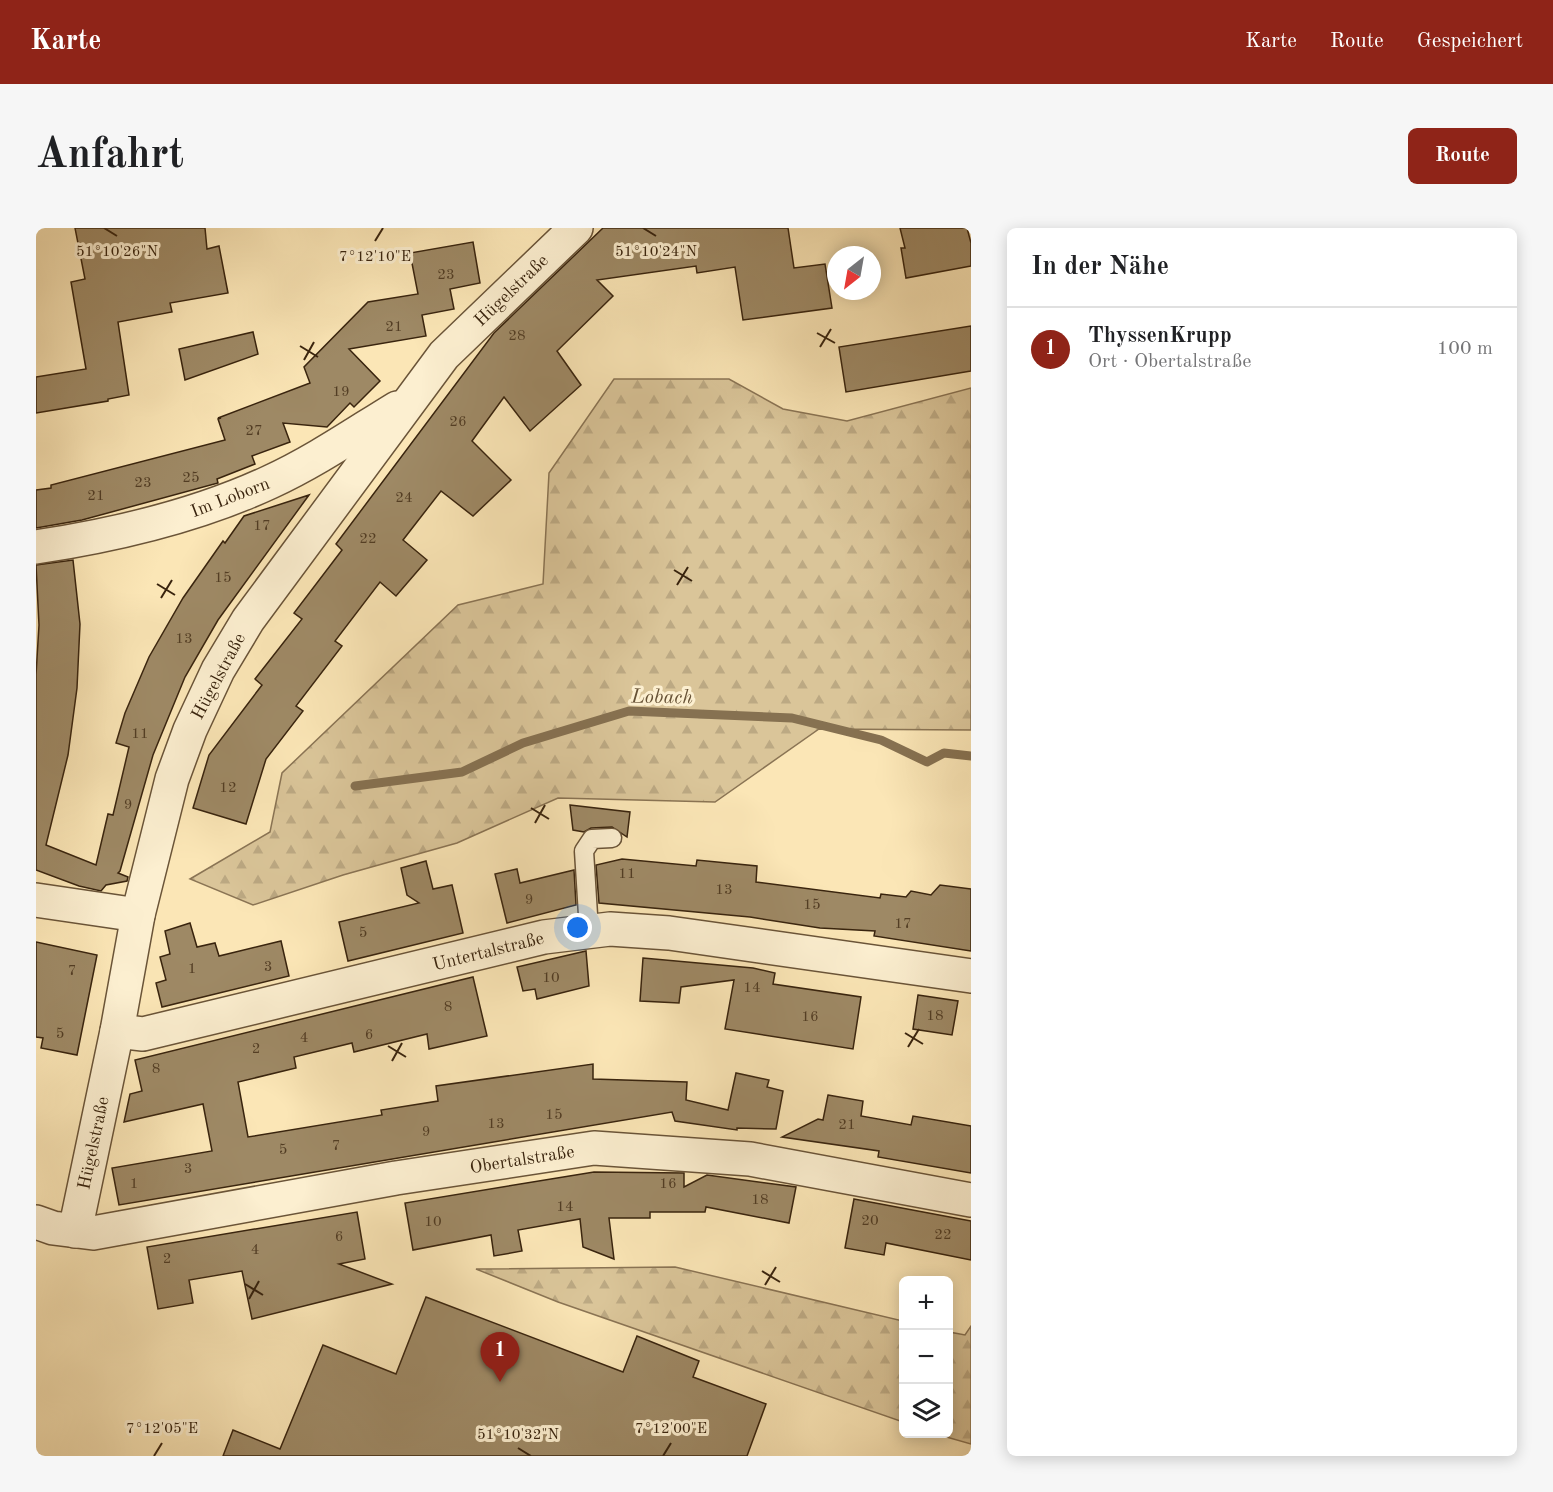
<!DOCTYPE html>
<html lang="de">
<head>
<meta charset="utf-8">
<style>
	:root { --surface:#fff; --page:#f6f6f6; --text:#202124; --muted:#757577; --line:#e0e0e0; --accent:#8f2418 }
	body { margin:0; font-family:"Old Standard TT",serif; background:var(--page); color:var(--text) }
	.controls { position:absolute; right:18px; bottom:18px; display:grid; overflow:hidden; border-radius:9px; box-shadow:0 3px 15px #0003 }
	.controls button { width:54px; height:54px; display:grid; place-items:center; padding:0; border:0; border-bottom:2px solid var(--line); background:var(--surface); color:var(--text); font:30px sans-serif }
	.compass { position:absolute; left:791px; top:18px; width:54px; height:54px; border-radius:50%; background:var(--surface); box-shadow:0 3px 15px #0003; rotate:211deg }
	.you { position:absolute; left:542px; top:700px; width:21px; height:21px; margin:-15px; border:4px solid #fff; border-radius:50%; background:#1a73e8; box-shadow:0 0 0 9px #1a73e833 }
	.badge { display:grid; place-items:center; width:39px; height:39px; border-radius:50%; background:var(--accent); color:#fff; font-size:20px; font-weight:700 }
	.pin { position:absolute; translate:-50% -50px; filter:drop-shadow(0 2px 3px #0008) }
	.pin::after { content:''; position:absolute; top:32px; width:21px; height:18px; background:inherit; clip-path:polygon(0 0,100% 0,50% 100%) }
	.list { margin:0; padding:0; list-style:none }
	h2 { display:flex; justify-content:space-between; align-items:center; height:78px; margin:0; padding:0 24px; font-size:26px }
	h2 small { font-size:20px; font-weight:400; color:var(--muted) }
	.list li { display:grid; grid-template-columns:39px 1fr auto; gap:18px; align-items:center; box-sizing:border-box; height:84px; padding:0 24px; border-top:2px solid var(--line) }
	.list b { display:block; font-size:22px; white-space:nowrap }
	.list p { margin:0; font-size:20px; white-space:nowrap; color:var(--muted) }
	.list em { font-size:20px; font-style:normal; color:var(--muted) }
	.icon { flex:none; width:33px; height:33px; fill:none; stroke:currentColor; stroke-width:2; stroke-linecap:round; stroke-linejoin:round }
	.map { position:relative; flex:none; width:935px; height:1228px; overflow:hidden; border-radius:9px }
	header { display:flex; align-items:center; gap:36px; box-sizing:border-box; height:84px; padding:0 30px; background:var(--accent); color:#fff }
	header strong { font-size:28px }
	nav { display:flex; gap:33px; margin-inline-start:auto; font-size:21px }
	.intro { display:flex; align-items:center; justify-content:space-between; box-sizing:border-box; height:144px; padding:0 36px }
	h1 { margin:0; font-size:42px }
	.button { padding:15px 27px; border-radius:9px; background:var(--accent); color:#fff; font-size:21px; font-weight:700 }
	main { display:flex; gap:36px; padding:0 36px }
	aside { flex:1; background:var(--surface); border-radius:9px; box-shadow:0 3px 15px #0003 }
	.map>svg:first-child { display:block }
</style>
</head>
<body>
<header>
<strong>Karte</strong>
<nav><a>Karte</a><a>Route</a><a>Gespeichert</a></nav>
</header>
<div class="intro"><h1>Anfahrt</h1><a class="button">Route</a></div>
<main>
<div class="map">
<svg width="935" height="1228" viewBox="0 0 935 1228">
	<defs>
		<pattern id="forest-firs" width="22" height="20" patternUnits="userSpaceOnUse" patternTransform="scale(1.5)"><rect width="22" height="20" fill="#dac599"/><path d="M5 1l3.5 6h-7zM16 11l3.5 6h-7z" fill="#bca983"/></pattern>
	</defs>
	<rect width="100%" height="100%" fill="#fbe6b6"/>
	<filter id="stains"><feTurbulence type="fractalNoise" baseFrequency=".00333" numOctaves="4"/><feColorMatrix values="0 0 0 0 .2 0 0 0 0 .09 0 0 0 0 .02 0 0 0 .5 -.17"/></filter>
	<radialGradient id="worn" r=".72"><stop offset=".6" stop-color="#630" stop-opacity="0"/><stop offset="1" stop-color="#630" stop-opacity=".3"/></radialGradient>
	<g fill="url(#forest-firs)" stroke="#8a7454" stroke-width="1.5">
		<path d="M578 151H693L747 181 811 193 935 160V502L783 501 679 574 522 570 421 615 307 647 217 677 154 651 234 604 246 545 422 377 507 356 513 245Z"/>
		<path d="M639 1039 867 1093V1194L522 1074 440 1041Z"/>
		<path d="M935 1098V1216L900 1206H912L913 1104 929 1107Z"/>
	</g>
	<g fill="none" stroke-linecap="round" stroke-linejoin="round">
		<path stroke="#867151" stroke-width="9" d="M319 558 426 544 487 515 593 483 756 490 845 512 891 534 908 525 935 528"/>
	</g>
	<g fill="#9e8965" stroke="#39240e" stroke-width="1.5">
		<path d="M39 0H169L171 21 183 18 192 65 134 75 136 84 82 94 93 167 72 171V173L0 185V149L50 141 35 54 49 51Z"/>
		<path d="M567 0H752L758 40 789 36 796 80 707 92 699 39 661 45 660 38 561 52 577 68 521 123 545 157 494 203 468 169 436 213 475 252 437 288 405 263 367 312 391 332 360 368 344 354 299 413 306 418 260 478 267 483 230 531 210 596 157 580 173 527 226 457 219 451 266 391 258 385 306 322 300 316 458 105Z"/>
		<path d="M864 0H931L935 15V38L870 50 865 20H869Z"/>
		<path d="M437 14 444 55 414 61 418 81 386 87 390 108 313 121 344 153 318 179 314 175 291 199 247 195 254 214 216 228 219 236 181 251 182 255 46 292 0 300V262L15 260V257L189 212 182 191 185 190H182L274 155 268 139 332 74 382 66 374 25Z"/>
		<path d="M935 98V143L810 164 803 119Z"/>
		<path d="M217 104 222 126 149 152 143 121Z"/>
		<path d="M273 267 182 392 149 449 117 527 84 643 82 645 92 649 91 653 70 657 65 663 43 658 0 642V447L3 397 0 337 37 332 44 396 41 460 32 527 10 617 60 637 72 586 77 587 93 519 80 515 89 485 113 429 147 370 187 313 189 315 208 288Z"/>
		<path d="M534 577 594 584 591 609 576 599 555 600 548 604 537 602Z"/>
		<path d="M586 631 660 638 661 632 721 638 720 654 844 670 845 666 870 669 875 663 895 667 904 657 935 661V723L838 708 839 703 784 700 714 689 563 675 560 637Z"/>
		<path d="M390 633 397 661 416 657 427 705 312 733 303 694 383 675 371 667 365 640Z"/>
		<path d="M481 641 484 655 538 642 540 677 471 695 459 646Z"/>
		<path d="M154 695 161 719 179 715 183 728 245 713 253 748 126 779 120 755 130 752 124 729 134 726 129 703Z"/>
		<path d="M0 714 61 727 41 827 5 820 7 810 0 809Z"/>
		<path d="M550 723 553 758 501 771 499 761 487 763 481 739Z"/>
		<path d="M607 730 717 740 739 745 737 756 825 769 817 821 689 801 698 752 645 759 643 775 604 773Z"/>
		<path d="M437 749 451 808 393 821 391 806 318 824 316 815 258 829 260 840 202 854 212 909 346 887 345 882 402 873 400 858 557 836V851L651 854 650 872 692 882 700 845 733 852 731 859 747 863 740 901 701 900V902L639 893 636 884 83 977 76 940 176 923 167 876 88 894 94 866 106 863 99 832Z"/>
		<path d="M882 767 922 773 916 807 877 801Z"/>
		<path d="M792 867 827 873 825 888 875 897 877 888 935 898V945L842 929 843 923 746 909 782 891 787 892Z"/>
		<path d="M558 944 648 945V959L671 947 760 959 753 995 670 979 669 984H614V990H573L578 1031 547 1019 544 991 482 1002 486 1023 458 1028 455 1007 377 1022 369 975Z"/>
		<path d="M818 971 935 993V1032L850 1015 848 1027 809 1020Z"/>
		<path d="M321 984 329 1031 303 1036 356 1056 216 1091 206 1043 153 1052 157 1075 122 1081 111 1019Z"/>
		<path d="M390 1069 587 1144 601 1108 663 1133 657 1149 730 1176 711 1228H187L197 1202 244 1221 287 1117 360 1146Z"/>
	</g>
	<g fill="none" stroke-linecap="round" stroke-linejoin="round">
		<g stroke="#6a5438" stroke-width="21">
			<path id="service" d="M553 703 548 623 556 611 576 610"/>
		</g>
		<g stroke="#6a5438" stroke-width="36">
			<g id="minor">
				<path d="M0 319C80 307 161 288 234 254 278 234 320 205 361 180"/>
				<path d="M0 672 102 687"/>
				<path d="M81 803 107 806 508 709 574 701 633 705 935 748"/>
				<path d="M0 994 17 1000 57 1005 360 950 558 920 714 931 935 972"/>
				<path d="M39 1003 81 803 102 687 136 551 154 502 182 442 212 392 408 127 540 0"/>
			</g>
		</g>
		<use href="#service" stroke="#fcefd0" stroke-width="18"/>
		<use href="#minor" stroke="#fcefd0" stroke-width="33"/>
	</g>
	<path fill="none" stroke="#39240e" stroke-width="2" d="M68 0 81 8M607 0 620 8M339 13 347 0M781 105 799 115M264 118 282 129M784 119 795 101M268 132 278 114M638 342 656 353M121 356 139 367M641 357 652 339M125 370 136 352M495 580 513 591M499 595 509 577M869 805 887 816M352 818 370 829M872 819 883 801M356 833 366 815M726 1043 744 1054M209 1056 227 1067M729 1057 740 1039M213 1071 223 1053M482 1220 495 1228M118 1228 126 1215M627 1228 635 1215"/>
	<g text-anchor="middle" stroke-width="6" stroke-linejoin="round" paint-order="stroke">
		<g font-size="15" fill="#523d24">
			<text x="410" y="51">23</text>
			<text x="358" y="103">21</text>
			<text x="481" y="112">28</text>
			<text x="305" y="168">19</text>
			<text x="422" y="198">26</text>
			<text x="218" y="207">27</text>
			<text x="155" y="254">25</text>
			<text x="107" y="259">23</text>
			<text x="60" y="272">21</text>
			<text x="368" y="274">24</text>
			<text x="226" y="302">17</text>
			<text x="332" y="315">22</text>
			<text x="187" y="354">15</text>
			<text x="148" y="415">13</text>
			<text x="104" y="510">11</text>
			<text x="192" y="564">12</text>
			<text x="92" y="581">9</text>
			<text x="591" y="650">11</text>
			<text x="688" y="666">13</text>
			<text x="493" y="676">9</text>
			<text x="776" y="681">15</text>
			<text x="867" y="700">17</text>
			<text x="327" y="709">5</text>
			<text x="232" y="743">3</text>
			<text x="156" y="745">1</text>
			<text x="36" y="747">7</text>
			<text x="515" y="754">10</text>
			<text x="716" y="764">14</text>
			<text x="412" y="783">8</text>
			<text x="899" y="792">18</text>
			<text x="774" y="793">16</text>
			<text x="24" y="810">5</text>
			<text x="333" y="811">6</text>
			<text x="268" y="814">4</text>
			<text x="220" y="825">2</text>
			<text x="120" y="845">8</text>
			<text x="518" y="891">15</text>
			<text x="460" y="900">13</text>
			<text x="811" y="901">21</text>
			<text x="390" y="908">9</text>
			<text x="300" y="922">7</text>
			<text x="247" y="926">5</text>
			<text x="152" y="945">3</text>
			<text x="98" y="960">1</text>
			<text x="632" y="960">16</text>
			<text x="724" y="976">18</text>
			<text x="529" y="983">14</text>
			<text x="834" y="997">20</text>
			<text x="397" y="998">10</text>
			<text x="907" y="1011">22</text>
			<text x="303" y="1013">6</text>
			<text x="219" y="1026">4</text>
			<text x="131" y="1035">2</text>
		</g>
		<g font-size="18" fill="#39240e" stroke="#fcefd0">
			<text transform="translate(475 62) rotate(-44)" y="6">Hügelstraße</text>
			<text transform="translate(194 269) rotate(-21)" y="6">Im Loborn</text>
			<text transform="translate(182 448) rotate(-62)" y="6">Hügelstraße</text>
			<text transform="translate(452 723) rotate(-14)" y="6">Untertalstraße</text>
			<text transform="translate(57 915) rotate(-78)" y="6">Hügelstraße</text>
			<text transform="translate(486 931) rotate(-9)" y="6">Obertalstraße</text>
		</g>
		<g font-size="20" font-style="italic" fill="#665135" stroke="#fcefd0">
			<text transform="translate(626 468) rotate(1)" y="7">Lobach</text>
		</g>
	</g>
	<g font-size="15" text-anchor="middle" fill="#39240e" stroke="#fcefd0" stroke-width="6" stroke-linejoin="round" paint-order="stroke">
		<text x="81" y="28">51°10'26"N</text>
		<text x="620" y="28">51°10'24"N</text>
		<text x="339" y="33">7°12'10"E</text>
		<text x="126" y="1205">7°12'05"E</text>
		<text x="635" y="1205">7°12'00"E</text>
		<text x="482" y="1211">51°10'32"N</text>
	</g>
	<rect width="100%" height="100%" filter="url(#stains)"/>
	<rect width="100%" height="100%" fill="url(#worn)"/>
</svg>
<div class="controls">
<button>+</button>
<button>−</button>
<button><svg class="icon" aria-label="layers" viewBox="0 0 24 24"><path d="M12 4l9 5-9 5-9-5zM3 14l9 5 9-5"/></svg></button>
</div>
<svg class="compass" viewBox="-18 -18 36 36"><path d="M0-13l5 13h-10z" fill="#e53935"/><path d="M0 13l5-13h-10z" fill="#757577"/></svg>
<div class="you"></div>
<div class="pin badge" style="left:464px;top:1154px">1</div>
</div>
<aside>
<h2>In der Nähe<small></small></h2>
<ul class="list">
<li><span class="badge">1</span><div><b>ThyssenKrupp</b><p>Ort · Obertalstraße</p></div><em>100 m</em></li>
</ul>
</aside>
</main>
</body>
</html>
